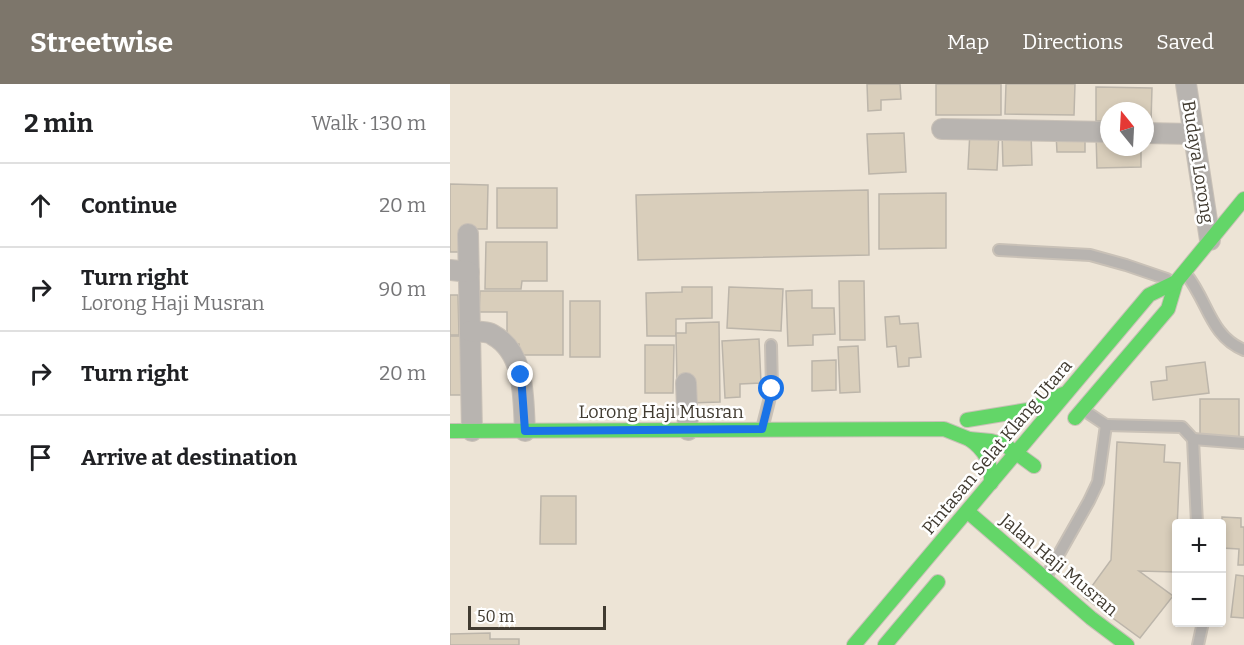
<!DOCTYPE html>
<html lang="en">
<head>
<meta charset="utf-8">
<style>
	:root { --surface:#fff; --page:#f2f2f2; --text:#202124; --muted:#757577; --line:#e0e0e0; --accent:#7d766b }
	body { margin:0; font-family:Bitter,serif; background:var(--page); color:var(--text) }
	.controls { position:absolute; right:18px; bottom:18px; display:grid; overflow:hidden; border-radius:6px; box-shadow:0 3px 9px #0003 }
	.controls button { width:54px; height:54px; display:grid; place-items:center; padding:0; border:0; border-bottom:2px solid var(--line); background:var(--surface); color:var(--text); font:30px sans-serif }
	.compass { position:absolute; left:650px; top:18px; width:54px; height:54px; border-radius:50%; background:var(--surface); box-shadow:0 3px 9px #0003; rotate:342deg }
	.scale { position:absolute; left:18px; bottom:15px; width:138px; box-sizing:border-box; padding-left:6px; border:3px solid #413b31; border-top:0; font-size:16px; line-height:21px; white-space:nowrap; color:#413b31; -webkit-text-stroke:4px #fff; paint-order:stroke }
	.stop { position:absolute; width:18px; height:18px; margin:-14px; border:4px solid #1a73e8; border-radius:50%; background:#fff }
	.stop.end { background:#1a73e8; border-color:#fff; box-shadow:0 2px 6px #0008 }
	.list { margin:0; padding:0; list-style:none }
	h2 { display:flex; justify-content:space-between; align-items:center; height:78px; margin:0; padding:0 24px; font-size:26px }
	h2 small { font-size:20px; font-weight:400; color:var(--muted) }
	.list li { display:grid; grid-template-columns:39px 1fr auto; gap:18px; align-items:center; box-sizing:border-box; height:84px; padding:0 24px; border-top:2px solid var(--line) }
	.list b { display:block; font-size:22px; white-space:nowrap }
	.list p { margin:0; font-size:20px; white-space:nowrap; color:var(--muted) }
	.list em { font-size:20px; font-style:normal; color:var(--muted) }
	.icon { flex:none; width:33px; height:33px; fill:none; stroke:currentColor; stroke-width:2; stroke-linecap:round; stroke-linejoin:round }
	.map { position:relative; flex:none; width:794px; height:561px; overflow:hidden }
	header { display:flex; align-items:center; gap:36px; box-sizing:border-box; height:84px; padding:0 30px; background:var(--accent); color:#fff }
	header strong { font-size:28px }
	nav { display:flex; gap:33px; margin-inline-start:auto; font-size:21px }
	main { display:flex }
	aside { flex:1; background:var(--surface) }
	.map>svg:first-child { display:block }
</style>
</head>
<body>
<header>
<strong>Streetwise</strong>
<nav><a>Map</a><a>Directions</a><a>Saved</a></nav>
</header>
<main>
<aside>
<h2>2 min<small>Walk · 130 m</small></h2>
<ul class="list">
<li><svg class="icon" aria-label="ahead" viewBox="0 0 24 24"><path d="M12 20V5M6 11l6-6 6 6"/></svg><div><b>Continue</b></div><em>20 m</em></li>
<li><svg class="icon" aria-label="right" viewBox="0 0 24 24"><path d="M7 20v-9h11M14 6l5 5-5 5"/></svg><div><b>Turn right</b><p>Lorong Haji Musran</p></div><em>90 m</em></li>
<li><svg class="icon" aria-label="right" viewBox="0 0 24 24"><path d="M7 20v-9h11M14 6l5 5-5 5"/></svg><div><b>Turn right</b></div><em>20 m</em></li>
<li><svg class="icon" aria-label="arrive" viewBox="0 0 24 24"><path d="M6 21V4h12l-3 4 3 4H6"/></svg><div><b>Arrive at destination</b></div></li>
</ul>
</aside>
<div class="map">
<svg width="794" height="561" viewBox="0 0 794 561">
	<rect width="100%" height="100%" fill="#ede4d6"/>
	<g fill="#d9cebb" stroke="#bcb5aa" stroke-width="1.5">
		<path d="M417 0H450L451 15 431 16V26L418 27Z"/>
		<rect x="486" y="0" width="65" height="31"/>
		<path d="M556 0H625L624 31 555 30Z"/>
		<path d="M646 3 702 4 701 38H695V27H659V37H646Z"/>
		<path d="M520 47 549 49 547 86 518 85Z"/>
		<path d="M581 48 582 81 553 82 552 49Z"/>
		<path d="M454 49 456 88 419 90 417 50Z"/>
		<path d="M635 49V68H607L606 50Z"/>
		<path d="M646 51H659V63H691V83L647 84Z"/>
		<path d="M0 100 38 101 37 145H19V168H0Z"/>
		<rect x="47" y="104" width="60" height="40"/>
		<path d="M418 106 419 171 188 176 186 111Z"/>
		<path d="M496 109V164L429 165V110Z"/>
		<path d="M36 158H97V197H72L71 205H35Z"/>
		<path d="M389 197H414L415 256H390Z"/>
		<path d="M232 203H262V234L226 235V252H197L196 209 232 208Z"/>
		<path d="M279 203 333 205 331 247 277 244Z"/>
		<path d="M362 206V224H384L385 250 363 251V261L338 262 336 207Z"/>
		<path d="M30 207H113V271H69V260L57 261V228H29Z"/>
		<path d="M0 211H8L9 251H0Z"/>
		<rect x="120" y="217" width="30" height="56"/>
		<path d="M449 232 450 240 468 239 471 273 459 274V282L448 283 446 262 437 263 435 233Z"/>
		<path d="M269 238 270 318 239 319 227 299 226 249H236V239Z"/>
		<path d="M0 252H13L12 311H0Z"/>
		<path d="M309 255 311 299 290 300V313L275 314 272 257Z"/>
		<path d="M195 261H224L223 309H195Z"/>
		<path d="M408 262 410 308 390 309 388 263Z"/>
		<path d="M386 276V306L362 307V277Z"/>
		<path d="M755 278 759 309 703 316 701 298 717 296 716 283Z"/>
		<rect x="750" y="315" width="39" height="38"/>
		<path d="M667 358 715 361 714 378 730 379 725 488 689 487 723 512 690 554 634 513 661 476Z"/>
		<path d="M91 412H126V460H90Z"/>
		<path d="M772 433 791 434V443H794V481H788L789 465 772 464Z"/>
		<path d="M786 491 794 492V534L781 533Z"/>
		<path d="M40 549V555H69V561H0V550Z"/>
	</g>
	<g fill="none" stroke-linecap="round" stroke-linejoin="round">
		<g stroke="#c9c1b7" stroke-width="14">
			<g id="lane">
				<path d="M549 166 640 171 676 181 717 195"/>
				<path d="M736 190C758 217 760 252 794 266"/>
				<path d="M656 341 732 343 743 355 747 440"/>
				<path d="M312 345 322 305 321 261"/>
				<path d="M743 355 794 359"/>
				<path d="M596 493 639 417 648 398 656 341 635 327"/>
				<path d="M748 561 753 538"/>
			</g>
		</g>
		<g stroke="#c9c1b7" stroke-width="22">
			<g id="street">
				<path d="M736 0 760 156"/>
				<path d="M492 45 659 48"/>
				<path d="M695 49 742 50"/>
				<path d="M18 150 22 347"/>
				<path d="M0 186 19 188"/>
				<path d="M20 247C27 248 38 247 43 251 76 269 73 315 75 347"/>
				<path d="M236 299 238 346"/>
			</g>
		</g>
		<g stroke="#c9c1b7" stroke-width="16">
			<g id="fast">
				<path d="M625 334 718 225 726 198"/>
				<path d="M517 336 578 326 613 310"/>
				<path d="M0 347 494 345 519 355 541 357 555 361 584 382"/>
				<path d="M519 355C535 366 542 379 541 399"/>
				<path d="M518 428 641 534 677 561"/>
				<path d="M404 561 699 211 726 198 794 115"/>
				<path d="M435 561 488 498"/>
			</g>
		</g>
		<use href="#lane" stroke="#b8b4b0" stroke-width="10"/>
		<use href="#street" stroke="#b8b4b0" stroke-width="20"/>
		<use href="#fast" stroke="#63d668" stroke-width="14"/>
	</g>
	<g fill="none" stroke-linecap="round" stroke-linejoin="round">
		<path stroke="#1a73e8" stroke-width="8" d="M71 291 75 347 312 345 322 305"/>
	</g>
	<g text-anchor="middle" stroke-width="5" stroke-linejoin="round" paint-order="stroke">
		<g font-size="18" fill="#413b31" stroke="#fff">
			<text transform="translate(748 78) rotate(81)" y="6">Budaya Lorong</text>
			<text x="211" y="334">Lorong Haji Musran</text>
			<text transform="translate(547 363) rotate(-50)" y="6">Pintasan Selat Klang Utara</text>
			<text transform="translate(609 481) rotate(40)" y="6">Jalan Haji Musran</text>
		</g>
	</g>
</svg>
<div class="controls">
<button>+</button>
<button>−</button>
</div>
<svg class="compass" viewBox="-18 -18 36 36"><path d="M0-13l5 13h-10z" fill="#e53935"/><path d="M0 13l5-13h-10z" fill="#757577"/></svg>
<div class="scale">50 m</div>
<div class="stop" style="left:322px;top:305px"></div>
<div class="stop end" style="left:71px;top:291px"></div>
</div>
</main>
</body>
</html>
